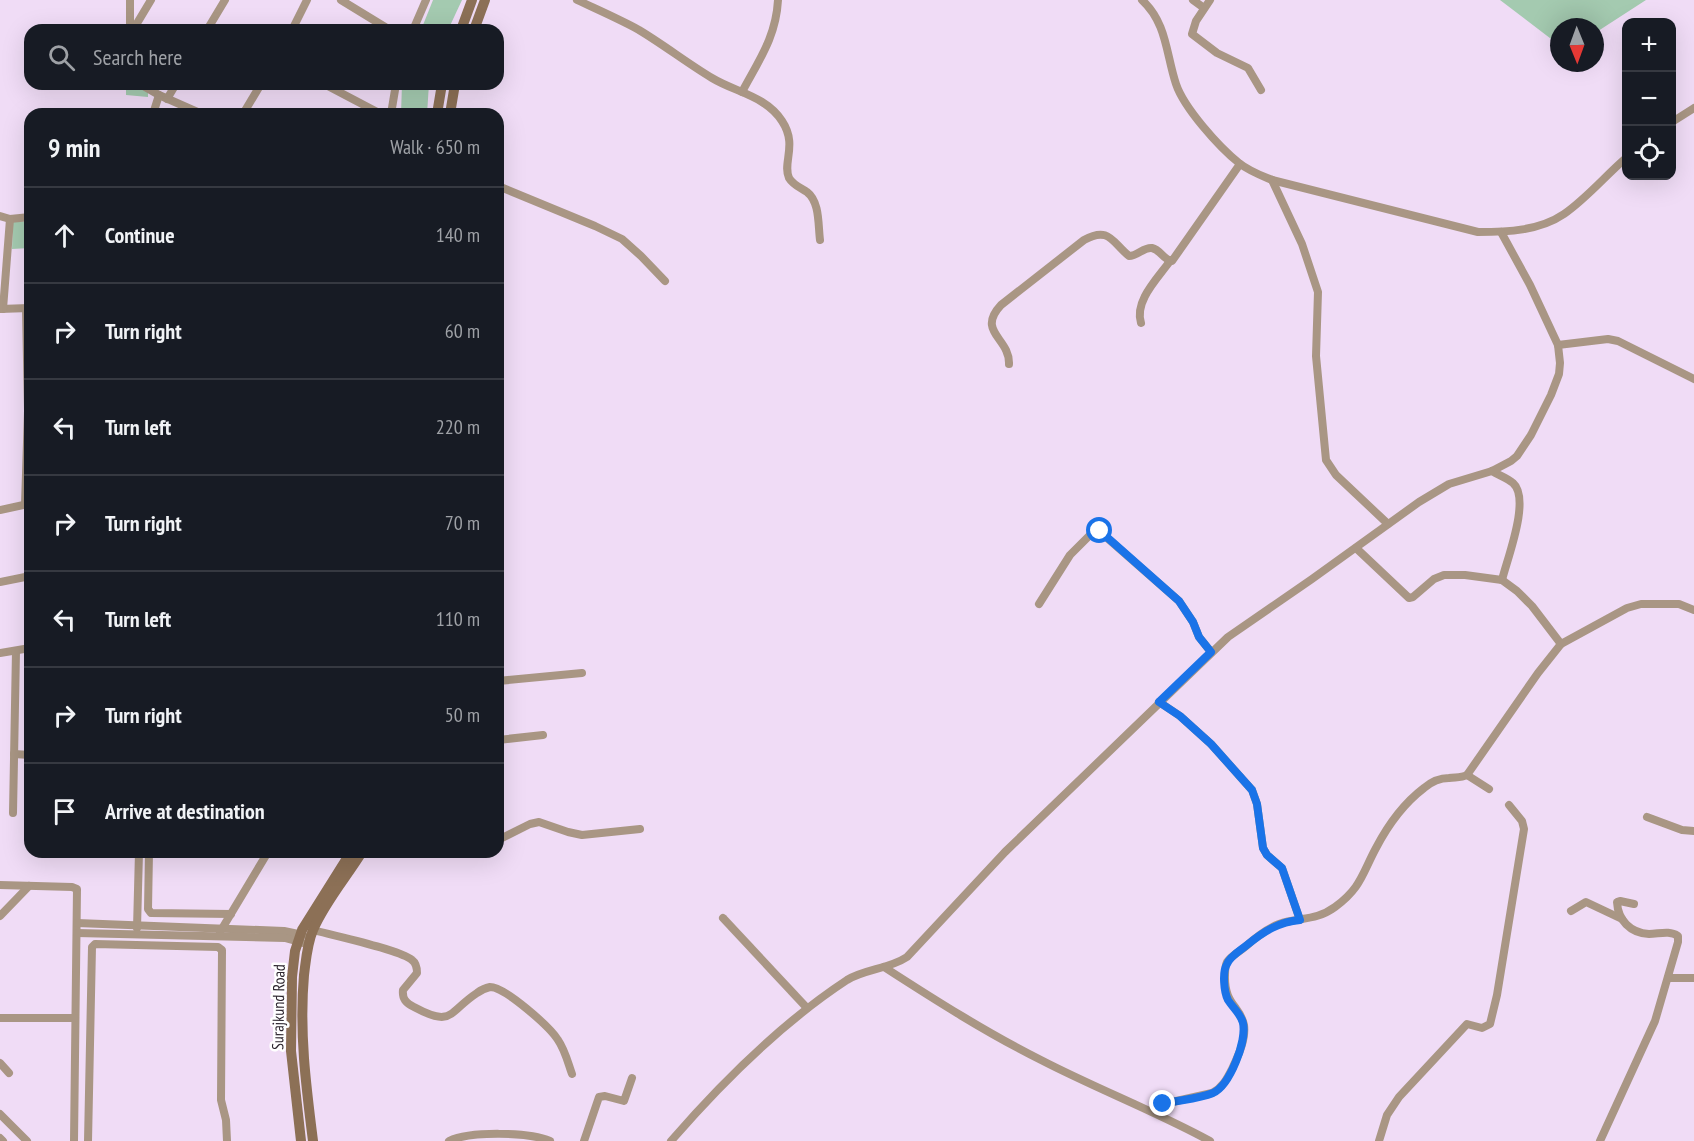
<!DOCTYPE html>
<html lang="en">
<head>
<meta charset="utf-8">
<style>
	:root { --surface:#171b24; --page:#242831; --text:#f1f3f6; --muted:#9ea1a6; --line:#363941 }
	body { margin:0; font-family:"PT Sans Narrow",sans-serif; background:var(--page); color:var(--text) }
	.controls { position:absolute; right:18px; top:18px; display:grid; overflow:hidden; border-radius:12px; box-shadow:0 6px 24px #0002 }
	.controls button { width:54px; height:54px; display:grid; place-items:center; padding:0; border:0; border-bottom:2px solid var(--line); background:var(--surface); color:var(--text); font:30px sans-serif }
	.compass { position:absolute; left:1550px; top:18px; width:54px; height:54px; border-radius:50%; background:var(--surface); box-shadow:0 6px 24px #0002; rotate:179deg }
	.stop { position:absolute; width:18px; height:18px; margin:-14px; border:4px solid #1a73e8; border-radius:50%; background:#fff }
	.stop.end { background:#1a73e8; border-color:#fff; box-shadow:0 2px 6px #0008 }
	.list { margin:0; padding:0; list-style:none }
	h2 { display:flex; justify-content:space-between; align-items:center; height:78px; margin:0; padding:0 24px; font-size:26px }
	h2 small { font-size:20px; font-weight:400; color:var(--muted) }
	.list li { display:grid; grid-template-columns:39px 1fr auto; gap:18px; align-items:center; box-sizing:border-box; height:96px; padding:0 24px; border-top:2px solid var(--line) }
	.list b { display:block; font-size:22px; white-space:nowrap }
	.list em { font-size:20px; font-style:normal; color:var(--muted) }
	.icon { flex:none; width:33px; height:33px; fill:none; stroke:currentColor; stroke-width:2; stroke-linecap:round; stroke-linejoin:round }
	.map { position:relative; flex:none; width:1694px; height:1141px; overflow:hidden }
	.search { position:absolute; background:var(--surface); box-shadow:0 6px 24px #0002; left:24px; top:24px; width:480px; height:66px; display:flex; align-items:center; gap:15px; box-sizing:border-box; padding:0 21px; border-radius:18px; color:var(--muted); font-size:22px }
	.panel { position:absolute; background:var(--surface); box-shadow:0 6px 24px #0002; left:24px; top:108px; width:480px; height:750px; border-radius:18px }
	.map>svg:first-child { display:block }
</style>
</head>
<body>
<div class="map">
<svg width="1694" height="1141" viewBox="0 0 1694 1141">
	<rect width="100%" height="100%" fill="#f0dcf6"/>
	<g fill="#a4cab0">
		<path d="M433 0H462L448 30H421Z"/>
		<path d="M1500 0H1646L1595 33V27H1559V45Z"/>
		<path d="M126 84H133L148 92V97L126 95Z"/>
		<path d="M402 84H429L427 114H401Z"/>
		<path d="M30 221V248L12 249 13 222Z"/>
	</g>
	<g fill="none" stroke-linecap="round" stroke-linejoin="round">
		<g stroke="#a99684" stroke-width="8">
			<path d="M341 0 390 30"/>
			<path d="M577 0C598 10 619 19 639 30 664 45 687 63 712 78 735 92 766 96 782 121 798 145 782 163 789 178 793 185 801 188 807 192 820 202 818 225 820 240"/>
			<path d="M1142 0C1167 23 1166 54 1176 84 1184 108 1219 147 1239 163 1249 171 1260 175 1272 180L1478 232C1507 232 1539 231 1564 214 1587 198 1605 176 1626 158"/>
			<path d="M1193 0 1204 8"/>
			<path d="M1210 0 1196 21 1192 34 1217 53 1248 68 1261 90"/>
			<path d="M130 30V0"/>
			<path d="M133 30 151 0"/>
			<path d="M207 30 225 0"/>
			<path d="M292 30 307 0"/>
			<path d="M413 30 426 0"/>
			<path d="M140 84 159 95 202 114"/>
			<path d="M324 84 381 114"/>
			<path d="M742 92C759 60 776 37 778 0"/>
			<path d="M167 99 176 84"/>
			<path d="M153 114 159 95"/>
			<path d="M243 114 261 84"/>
			<path d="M391 114 396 84"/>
			<path d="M1672 122 1694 108"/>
			<path d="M1272 180 1302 244 1318 292 1316 356 1326 460 1336 475 1388 524"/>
			<path d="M498 186 595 226 622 239 641 256 665 281"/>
			<path d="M0 216 10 219 30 217"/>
			<path d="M0 309 29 308"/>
			<path d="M3 309 10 219"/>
			<path d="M1141 323C1134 301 1158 278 1170 261"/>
			<path d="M1558 345 1608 339 1618 341 1694 379"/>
			<path d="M1009 364C1010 338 976 332 1001 305L1084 240C1109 226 1112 242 1129 256 1138 256 1143 247 1152 248 1161 250 1163 260 1172 261L1240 164"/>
			<path d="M1492 471C1498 475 1507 478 1513 483 1531 499 1507 559 1502 580"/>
			<path d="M25 505 28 411 26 309"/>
			<path d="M0 510 28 504"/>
			<path d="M1356 548 1409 598 1413 597 1434 579 1444 575H1465L1502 580 1517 591 1532 606 1561 644 1627 608 1641 604H1679L1694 610"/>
			<path d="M0 582 30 576"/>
			<path d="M1039 604 1070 555 1095 530H1098L1179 601 1193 622 1199 637 1211 652"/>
			<path d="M0 653 30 648"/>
			<path d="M498 681 582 673"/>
			<path d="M1159 702 1180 716 1211 744 1252 790 1257 804 1263 848 1267 855 1282 868 1300 920"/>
			<path d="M498 740 543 735"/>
			<path d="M14 754 30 755"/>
			<path d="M1467 775 1489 789"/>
			<path d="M13 813 16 651"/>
			<path d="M1647 817 1682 830 1694 831"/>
			<path d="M498 840 530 824 539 822 568 832 582 835 640 829"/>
			<path d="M149 852 148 909 151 913 231 914"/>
			<path d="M0 885 72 887 77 889 74 1141"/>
			<path d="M1571 911 1586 902 1622 919"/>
			<path d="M0 916 29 886"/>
			<path d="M723 918 807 1008"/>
			<path d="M77 923 284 931 303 935"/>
			<path d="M137 928 139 852"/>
			<path d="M313 930C332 935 401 950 412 960 416 963 417 968 417 973L403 990C402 999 406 1003 414 1007 453 1028 448 1012 477 993 481 990 485 988 490 987 505 987 550 1027 558 1040 565 1050 568 1063 572 1074"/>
			<path d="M220 932 268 852"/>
			<path d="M77 933 285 938 303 943"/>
			<path d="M884 967C935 1000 987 1033 1041 1060 1097 1089 1155 1111 1210 1141"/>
			<path d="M1668 978H1694"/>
			<path d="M0 1018H75"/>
			<path d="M0 1063 9 1073"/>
			<path d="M1151 1111 1163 1104 1212 1093C1222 1088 1227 1079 1232 1069 1238 1056 1246 1040 1244 1025 1240 1005 1224 1005 1225 975 1225 971 1225 966 1227 962 1231 956 1239 952 1245 947 1255 938 1266 929 1279 924 1299 917 1316 921 1335 907 1361 888 1362 874 1376 848 1388 825 1403 804 1424 788 1431 782 1440 778 1449 778 1456 777 1461 778 1467 775L1538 673 1561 644"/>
			<path d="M0 1114 27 1141"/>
			<path d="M0 1138 3 1141"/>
			<path d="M88 1141 92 947 95 944 218 947 222 950 221 1100 226 1120 227 1141"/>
			<path d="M449 1141C470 1131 529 1132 550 1141"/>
			<path d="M584 1141 599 1097 605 1096 624 1101 632 1078"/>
			<path d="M671 1141C723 1081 780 1024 847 980 865 969 889 969 907 957L1005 852 1228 637 1312 579 1419 502 1449 484 1492 471 1511 461 1517 456 1531 435 1551 395 1559 374 1560 363 1558 345 1530 285 1501 232"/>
			<path d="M1379 1141 1387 1115 1399 1097 1467 1024 1482 1028 1490 1024 1497 995 1524 829 1522 821 1509 805"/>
			<path d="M1600 1141 1655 1021 1678 942V936C1669 930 1659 934 1649 934 1630 933 1618 920 1617 902L1620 901 1634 904"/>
		</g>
		<g stroke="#8c7056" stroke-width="10">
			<path d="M461 30 472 0"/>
			<path d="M474 30 485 0"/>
			<path d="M437 114 442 84"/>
			<path d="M450 114 455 84"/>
			<path d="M301 1141 291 1051 292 977 295 951 302 930 351 852"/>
			<path d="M313 1141C306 1086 299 1031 304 975 306 960 307 944 313 930 325 902 346 878 362 852"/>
		</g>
	</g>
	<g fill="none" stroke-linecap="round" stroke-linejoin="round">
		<path stroke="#1a73e8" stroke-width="8" d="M1100 531 1179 601 1193 622 1199 637 1211 652 1159 702 1180 716 1211 744 1252 790 1257 804 1263 848 1267 855 1282 868 1300 920C1279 922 1264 931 1247 945 1241 950 1230 956 1227 964 1222 972 1224 992 1228 1000 1233 1008 1241 1014 1243 1023 1247 1041 1230 1085 1213 1093 1198 1099 1179 1100 1163 1104"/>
	</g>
	<g text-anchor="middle" stroke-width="5" stroke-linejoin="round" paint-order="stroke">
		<g font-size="16" fill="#2c252e" stroke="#fff">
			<text transform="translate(278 1007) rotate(-89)" y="6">Surajkund Road</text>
		</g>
	</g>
</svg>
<div class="controls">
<button>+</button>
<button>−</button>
<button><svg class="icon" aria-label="locate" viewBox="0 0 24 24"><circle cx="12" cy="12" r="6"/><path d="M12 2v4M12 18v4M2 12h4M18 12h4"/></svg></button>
</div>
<svg class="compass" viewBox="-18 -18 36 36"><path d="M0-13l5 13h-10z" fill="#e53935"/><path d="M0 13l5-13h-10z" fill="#9ea1a6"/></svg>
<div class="stop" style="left:1100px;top:531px"></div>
<div class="stop end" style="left:1163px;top:1104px"></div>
<div class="search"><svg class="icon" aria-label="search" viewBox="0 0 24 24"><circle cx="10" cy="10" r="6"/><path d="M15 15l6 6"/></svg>Search here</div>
<section class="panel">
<h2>9 min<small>Walk · 650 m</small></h2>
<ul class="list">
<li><svg class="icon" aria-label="ahead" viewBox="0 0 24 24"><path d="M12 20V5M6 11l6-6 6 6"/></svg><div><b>Continue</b></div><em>140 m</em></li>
<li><svg class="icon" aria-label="right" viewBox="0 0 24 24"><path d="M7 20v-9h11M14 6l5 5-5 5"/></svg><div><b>Turn right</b></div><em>60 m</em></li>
<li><svg class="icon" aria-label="left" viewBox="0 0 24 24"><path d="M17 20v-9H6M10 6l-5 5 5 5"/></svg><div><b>Turn left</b></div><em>220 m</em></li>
<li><svg class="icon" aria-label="right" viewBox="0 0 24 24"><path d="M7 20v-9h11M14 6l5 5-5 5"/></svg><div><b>Turn right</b></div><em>70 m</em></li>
<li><svg class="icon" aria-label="left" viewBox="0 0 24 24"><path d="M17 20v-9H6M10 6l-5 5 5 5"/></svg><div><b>Turn left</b></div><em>110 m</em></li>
<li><svg class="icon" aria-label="right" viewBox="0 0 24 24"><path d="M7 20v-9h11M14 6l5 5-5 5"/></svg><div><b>Turn right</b></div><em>50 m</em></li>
<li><svg class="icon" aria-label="arrive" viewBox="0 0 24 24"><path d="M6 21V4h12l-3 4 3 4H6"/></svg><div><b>Arrive at destination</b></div></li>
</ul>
</section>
</div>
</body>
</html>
